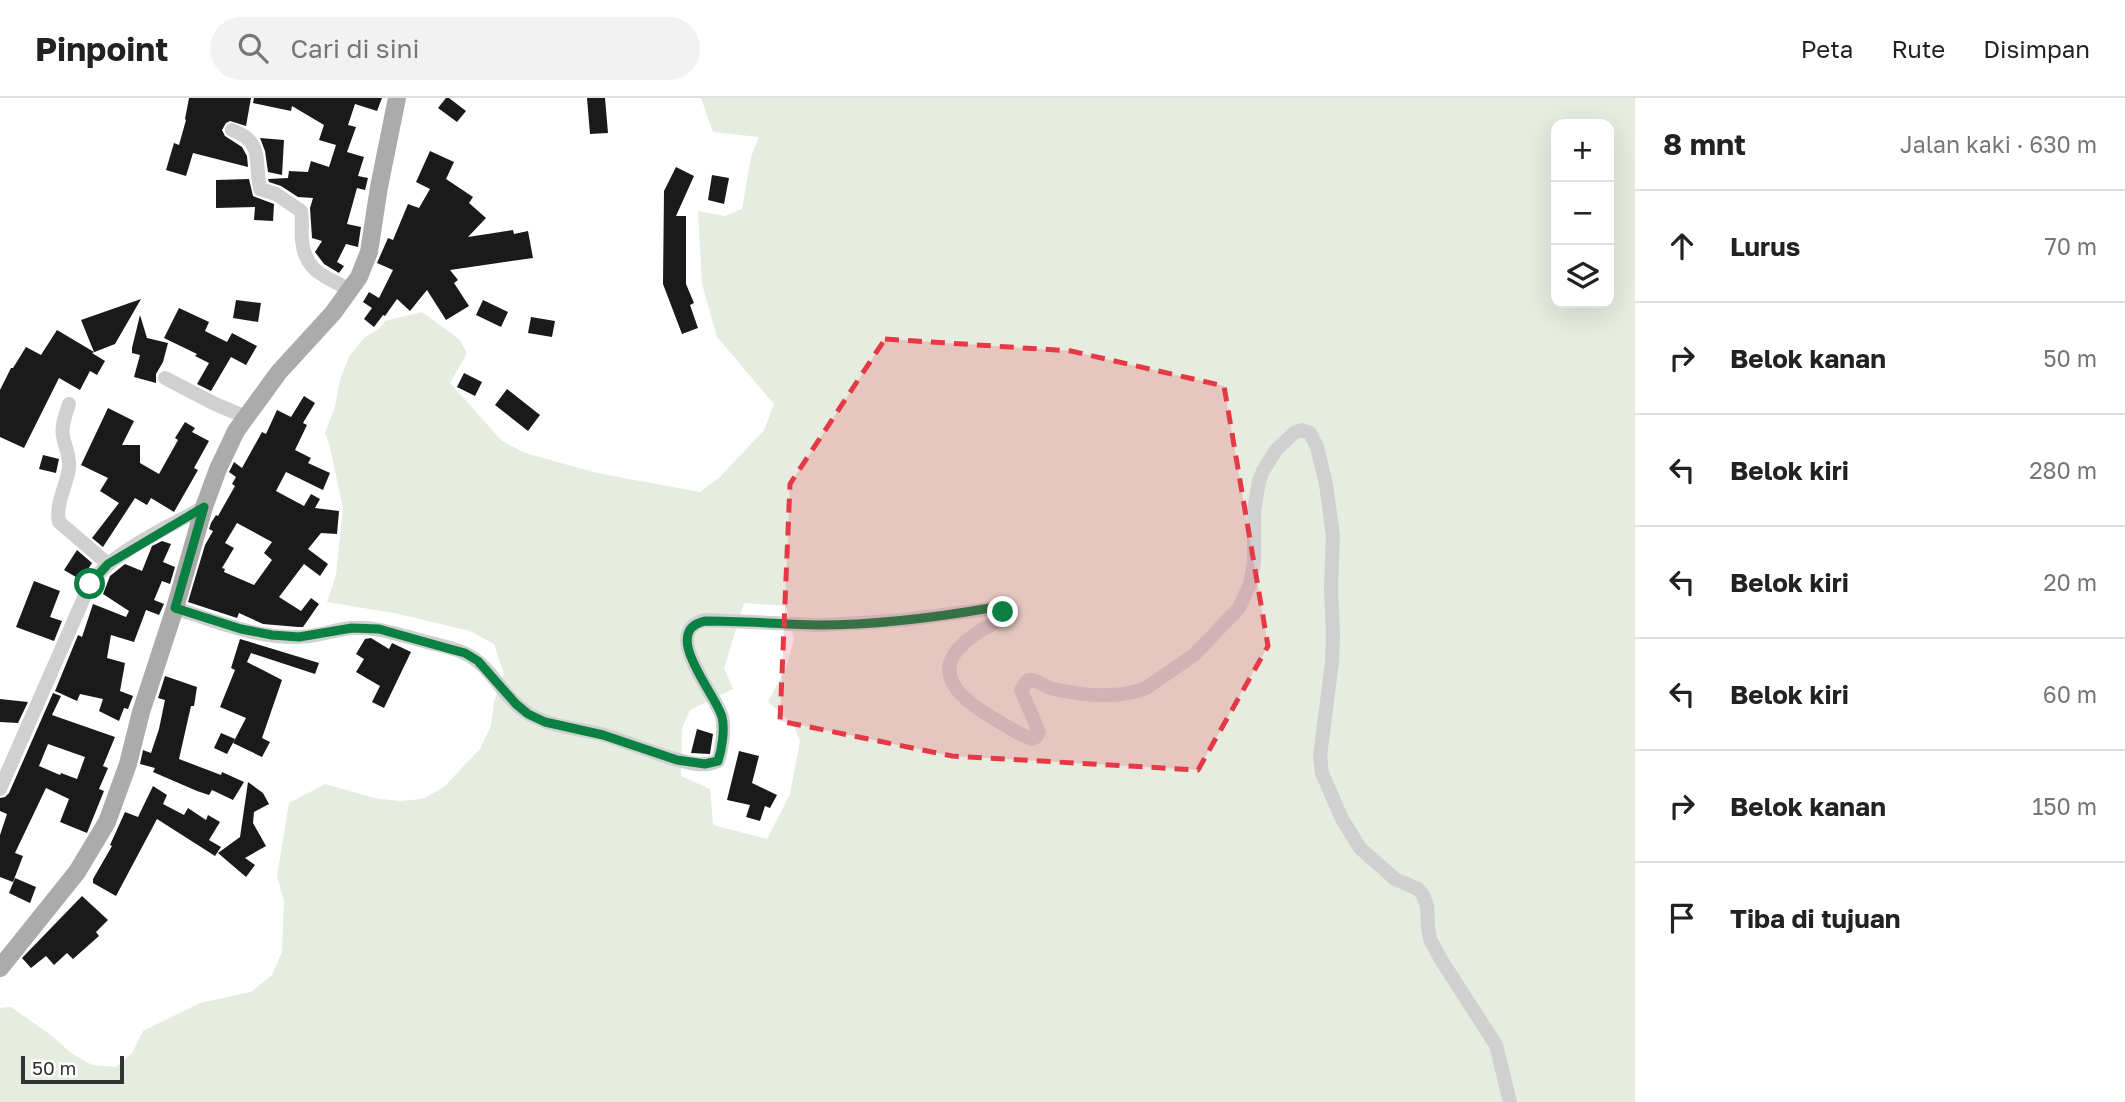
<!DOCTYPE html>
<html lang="id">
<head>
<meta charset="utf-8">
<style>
	:root { --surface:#fff; --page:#f2f2f2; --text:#222; --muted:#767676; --line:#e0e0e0 }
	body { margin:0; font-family:"Golos Text",sans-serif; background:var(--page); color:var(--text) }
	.controls { position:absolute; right:21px; top:21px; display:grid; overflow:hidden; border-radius:14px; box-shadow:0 7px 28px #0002 }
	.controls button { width:63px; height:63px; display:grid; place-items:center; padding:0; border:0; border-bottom:2px solid var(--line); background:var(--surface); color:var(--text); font:35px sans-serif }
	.scale { position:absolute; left:21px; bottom:18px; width:103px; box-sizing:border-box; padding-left:7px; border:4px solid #333; border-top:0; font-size:19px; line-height:24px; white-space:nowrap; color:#333; -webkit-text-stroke:5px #fff; paint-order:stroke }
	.stop { position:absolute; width:21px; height:21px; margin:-16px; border:5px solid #0b8043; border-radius:50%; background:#fff }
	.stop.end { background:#0b8043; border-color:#fff; box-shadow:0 2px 7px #0008 }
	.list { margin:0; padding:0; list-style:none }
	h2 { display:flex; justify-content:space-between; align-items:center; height:91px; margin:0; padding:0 28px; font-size:30px }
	h2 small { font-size:23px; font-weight:400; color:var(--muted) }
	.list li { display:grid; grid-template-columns:46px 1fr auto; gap:21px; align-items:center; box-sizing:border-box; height:112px; padding:0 28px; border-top:2px solid var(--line) }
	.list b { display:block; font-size:26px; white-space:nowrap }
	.list em { font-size:23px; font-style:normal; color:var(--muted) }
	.icon { flex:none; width:38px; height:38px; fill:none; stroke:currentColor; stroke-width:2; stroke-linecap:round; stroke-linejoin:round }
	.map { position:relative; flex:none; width:1635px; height:1004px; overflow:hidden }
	header { display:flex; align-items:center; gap:42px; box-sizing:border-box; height:98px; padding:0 35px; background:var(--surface); border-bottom:2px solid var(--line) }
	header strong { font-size:33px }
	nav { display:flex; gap:38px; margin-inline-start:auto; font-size:24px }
	.search { width:490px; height:63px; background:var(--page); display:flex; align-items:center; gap:18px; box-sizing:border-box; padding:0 24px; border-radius:38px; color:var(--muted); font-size:26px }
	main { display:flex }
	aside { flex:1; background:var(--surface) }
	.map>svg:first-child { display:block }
</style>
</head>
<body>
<header>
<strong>Pinpoint</strong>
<div class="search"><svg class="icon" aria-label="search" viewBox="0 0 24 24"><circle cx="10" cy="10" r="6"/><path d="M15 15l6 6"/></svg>Cari di sini</div>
<nav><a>Peta</a><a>Rute</a><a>Disimpan</a></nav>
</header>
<main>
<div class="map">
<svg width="1635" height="1004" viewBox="0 0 1635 1004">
	<rect width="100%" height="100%" fill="#fff"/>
	<path fill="#e6ecdf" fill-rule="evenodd" d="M701 0H1635V1004H0V910L11 909 52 938 71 955 92 967 116 969 132 955 143 933 200 905 251 894 272 877 282 854 284 803 277 778 289 705 325 686 374 700 399 703 422 701 444 689 480 651 491 628 494 604 504 576 494 546 470 533 394 515 327 504 336 477 343 410 329 345 325 335 335 309 340 282 349 259 365 239 379 231 385 223 422 214 459 241 467 255 450 285 502 343 525 355 597 375 700 394 720 379 764 332 774 306 717 239 702 186 698 113 725 118 742 111 751 59 759 39 713 34ZM1556 26H1609V205H1556ZM744 505 786 508 794 541 787 567 768 604 793 626 800 643 790 696 767 741 713 727 710 691 681 678 682 630 690 612 733 591 724 570Z"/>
	<g fill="#1a1a1a" fill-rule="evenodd">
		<path d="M189 0H251L246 28 230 23 226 25 222 32 225 38 242 49 247 58 248 69 193 55 186 78 166 72 174 45 179 47 186 22 185 21Z"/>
		<path d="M254 0H382L377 13 355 6 348 27 356 29 347 54 364 59 358 78 368 80 365 92 357 90 347 126 361 129 358 149 346 146 337 164 344 168 339 175 324 166 315 154 322 143 312 140 310 110 313 100 298 99 281 88 269 84 268 81 288 80 289 73 308 74 311 63 329 69 336 47 319 42 324 27 292 8 291 13 253 5Z"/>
		<path d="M446 0H449L466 13 457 24 438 10Z"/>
		<path d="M587 0H605L608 35 590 36Z"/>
		<path d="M260 40 284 42 282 77 268 74 265 53Z"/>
		<path d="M430 53 454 64 446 81 473 99 469 105 486 120 468 139 513 132 514 136 528 133 533 160 450 172 458 182 454 185 469 208 446 222 427 192 410 213 397 201 385 218 383 217 374 229 364 221 372 210 363 204 369 194 379 200 393 172 377 165 388 140 393 142 408 106 419 110 430 91 416 84Z"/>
		<path d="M676 69 694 78 676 118H686V186L694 205 690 207 698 230 682 236 663 186 664 93Z"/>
		<path d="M712 77 729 80 724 106 708 102Z"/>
		<path d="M249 81 253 98 274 106 273 123 254 122 255 109 216 110V82Z"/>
		<path d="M141 201 115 246 92 255 105 263 97 277 90 273 80 292 59 280 24 350 0 339V292L11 270H13L26 249 41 257 57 232 94 254 81 222Z"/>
		<path d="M236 202 261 205 258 224 233 220Z"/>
		<path d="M483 202 508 214 501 229 476 217Z"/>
		<path d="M179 210 209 224 205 233 227 244 232 235 257 248 246 267 231 259 211 293 197 286 209 265 195 258 197 256 164 240Z"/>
		<path d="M140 217 147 240 168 245 163 264 156 276V285L134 279 140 257 132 255V250Z"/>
		<path d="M531 219 555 223 552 239 528 235Z"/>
		<path d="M464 275 482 284 475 298 457 289Z"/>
		<path d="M507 291 540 317 528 333 495 307Z"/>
		<path d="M304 298 315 305 303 325 307 327 295 352 311 360 308 365 330 375 323 392 286 374 276 393 304 408 311 396 320 401 315 410 339 413 337 436 321 435 308 451 328 466 320 478 304 466 279 499 301 513 311 500 319 506 303 529H298L263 526 239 515 237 520 188 504 205 447 213 433 209 431 211 425 216 417 218 418 235 388 232 386 236 379 229 374 234 364 242 370 262 334 266 336 277 312 291 319ZM237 425 272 444 264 455 272 462 254 487 224 474 225 471 222 470 234 450 225 445Z"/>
		<path d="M108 310 134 323 122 347H140V365L159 376 178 342 175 340 185 324 195 330 192 334 209 343 194 370 198 372 174 414 151 400 147 407 135 400 103 449 92 440 119 405 100 393 108 380 81 367Z"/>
		<path d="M43 357 59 361 56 375 39 371Z"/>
		<path d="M162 443 171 446 163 464 175 469 170 486 162 483 154 502 164 506 159 517 146 512 134 544 111 537 107 560 125 565 120 593 133 598 128 611 124 610 119 623 99 613 103 601 80 596 77 603 55 593 78 537 82 539 93 506 126 519 129 513 103 496 110 478 125 466 142 473 152 448Z"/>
		<path d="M77 452 92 465 81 482 64 472Z"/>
		<path d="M34 483 60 493 50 519 62 523 54 543 16 529Z"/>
		<path d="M371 540 389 551 392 545 411 554 384 610 372 604 380 588 356 574 364 561 356 556 365 541Z"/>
		<path d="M240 541 319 565 315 576 251 555 247 564 282 582 262 640 270 644 262 659 233 645 246 620 220 609 235 572 231 570Z"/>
		<path d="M165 578 197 589 194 608H191L179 661 221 677 222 674 244 684 233 702 212 692 209 697 197 693 153 674 155 670 140 666 143 652 151 655 159 631 165 602 158 600Z"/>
		<path d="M53 595 61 598 52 617 115 639 103 668 108 670 99 691 104 693 87 735 60 724 69 701 46 690 15 755 23 758 13 784 0 779V737L7 716 0 713V700L5 699 9 695ZM48 646 85 659 77 681 61 675 60 677 39 668Z"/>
		<path d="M0 601 28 604 18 625 0 624Z"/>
		<path d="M697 631 713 636 710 656 691 655Z"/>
		<path d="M221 635 235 641 227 656 214 650Z"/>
		<path d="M739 653 759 658 752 685 777 697 770 710 765 708 760 723 746 719 750 707 727 702Z"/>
		<path d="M248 684 263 695 269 706 254 714 253 725 266 748 245 760 255 767 246 779 218 755 240 739Z"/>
		<path d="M153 688 167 697 163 706 184 717 188 710 206 722 208 717 220 724 209 742 221 749 215 758 157 721 116 798 93 785V781L112 748 110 747 125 714 138 719Z"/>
		<path d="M15 780 36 789 30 805 9 795Z"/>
		<path d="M82 798 108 822 96 834 99 838 73 861 67 855 54 867 46 858 31 870 22 860Z"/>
	</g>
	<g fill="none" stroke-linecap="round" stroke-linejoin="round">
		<g stroke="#d0d0d0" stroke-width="14">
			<path d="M232 32C265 44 254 64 260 91L276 96 301 113C303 123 301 132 302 142 305 174 325 178 350 192"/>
			<path d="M165 280 215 306 246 319"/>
			<path d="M69 306C66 316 61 327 63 338 65 349 70 358 69 370 67 387 55 406 59 424L108 466"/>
			<path d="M175 510C214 523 256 540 298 539 316 539 333 532 351 530 376 528 400 537 423 543 437 547 452 549 464 555 492 567 503 601 529 616 551 629 577 630 601 636 633 645 664 661 697 666 705 667 711 666 718 663 722 651 725 631 722 619 716 596 659 533 705 522L819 527 860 525 904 522 995 510 1002 514 1004 517C999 525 989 527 981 532 972 538 959 548 953 558 936 589 982 614 1003 626 1012 631 1022 638 1032 641L1036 639 1039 634 1021 592 1028 582C1037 581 1043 588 1053 591 1083 597 1117 602 1146 590L1194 557 1239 510 1250 486 1254 464V413L1259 383 1263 373 1276 352 1294 335 1302 332 1310 335 1317 349 1326 386 1333 438 1331 489 1333 537 1332 564 1320 658 1322 675 1342 721 1360 750 1395 781 1418 791 1423 797 1427 808 1428 829 1430 841 1440 860 1496 947 1510 1004"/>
			<path d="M0 691 90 486C113 453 169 429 204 409"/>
		</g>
		<path stroke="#ababab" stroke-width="18" d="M0 870 77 774 107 724 128 666 141 614 175 510 204 409 218 371 236 333 279 274 333 215 359 179 369 154 379 89 397 0"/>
	</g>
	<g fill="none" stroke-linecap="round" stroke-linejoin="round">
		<path stroke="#0b8043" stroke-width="9" d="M90 486 108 466 204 409 175 510 241 531 272 537 299 539 352 530 379 531 450 551 465 555 478 563 516 606 528 616 545 624 603 637 677 662 705 666 718 663C722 651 725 631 722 619 716 596 659 533 705 523 743 523 781 526 818 527 876 527 933 520 990 510L1003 514"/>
	</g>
	<path fill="#e63946" fill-opacity="0.2" stroke="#e63946" stroke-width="5" stroke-dasharray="14 9" stroke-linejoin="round" d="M885 241 1071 253 1224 288 1268 548 1198 672 952 658 780 623 790 386Z"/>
</svg>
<div class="controls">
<button>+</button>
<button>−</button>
<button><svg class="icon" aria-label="layers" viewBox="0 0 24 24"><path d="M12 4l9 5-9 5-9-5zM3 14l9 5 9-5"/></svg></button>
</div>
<div class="scale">50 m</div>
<div class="stop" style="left:90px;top:486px"></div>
<div class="stop end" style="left:1003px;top:514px"></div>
</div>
<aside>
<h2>8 mnt<small>Jalan kaki · 630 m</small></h2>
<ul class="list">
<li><svg class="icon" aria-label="ahead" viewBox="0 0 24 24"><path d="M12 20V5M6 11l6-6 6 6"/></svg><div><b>Lurus</b></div><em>70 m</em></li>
<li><svg class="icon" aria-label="right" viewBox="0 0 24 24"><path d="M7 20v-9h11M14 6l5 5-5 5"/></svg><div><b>Belok kanan</b></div><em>50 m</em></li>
<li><svg class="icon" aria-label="left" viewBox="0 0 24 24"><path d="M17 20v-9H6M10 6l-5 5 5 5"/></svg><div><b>Belok kiri</b></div><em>280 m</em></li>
<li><svg class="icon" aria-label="left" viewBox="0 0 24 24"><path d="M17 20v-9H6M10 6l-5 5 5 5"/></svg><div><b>Belok kiri</b></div><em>20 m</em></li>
<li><svg class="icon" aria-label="left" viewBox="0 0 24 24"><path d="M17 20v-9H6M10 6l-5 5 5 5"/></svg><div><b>Belok kiri</b></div><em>60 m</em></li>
<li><svg class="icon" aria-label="right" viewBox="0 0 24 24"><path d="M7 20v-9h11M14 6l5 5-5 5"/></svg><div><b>Belok kanan</b></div><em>150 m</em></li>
<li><svg class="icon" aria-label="arrive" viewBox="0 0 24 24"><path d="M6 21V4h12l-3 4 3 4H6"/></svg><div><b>Tiba di tujuan</b></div></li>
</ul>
</aside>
</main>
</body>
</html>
